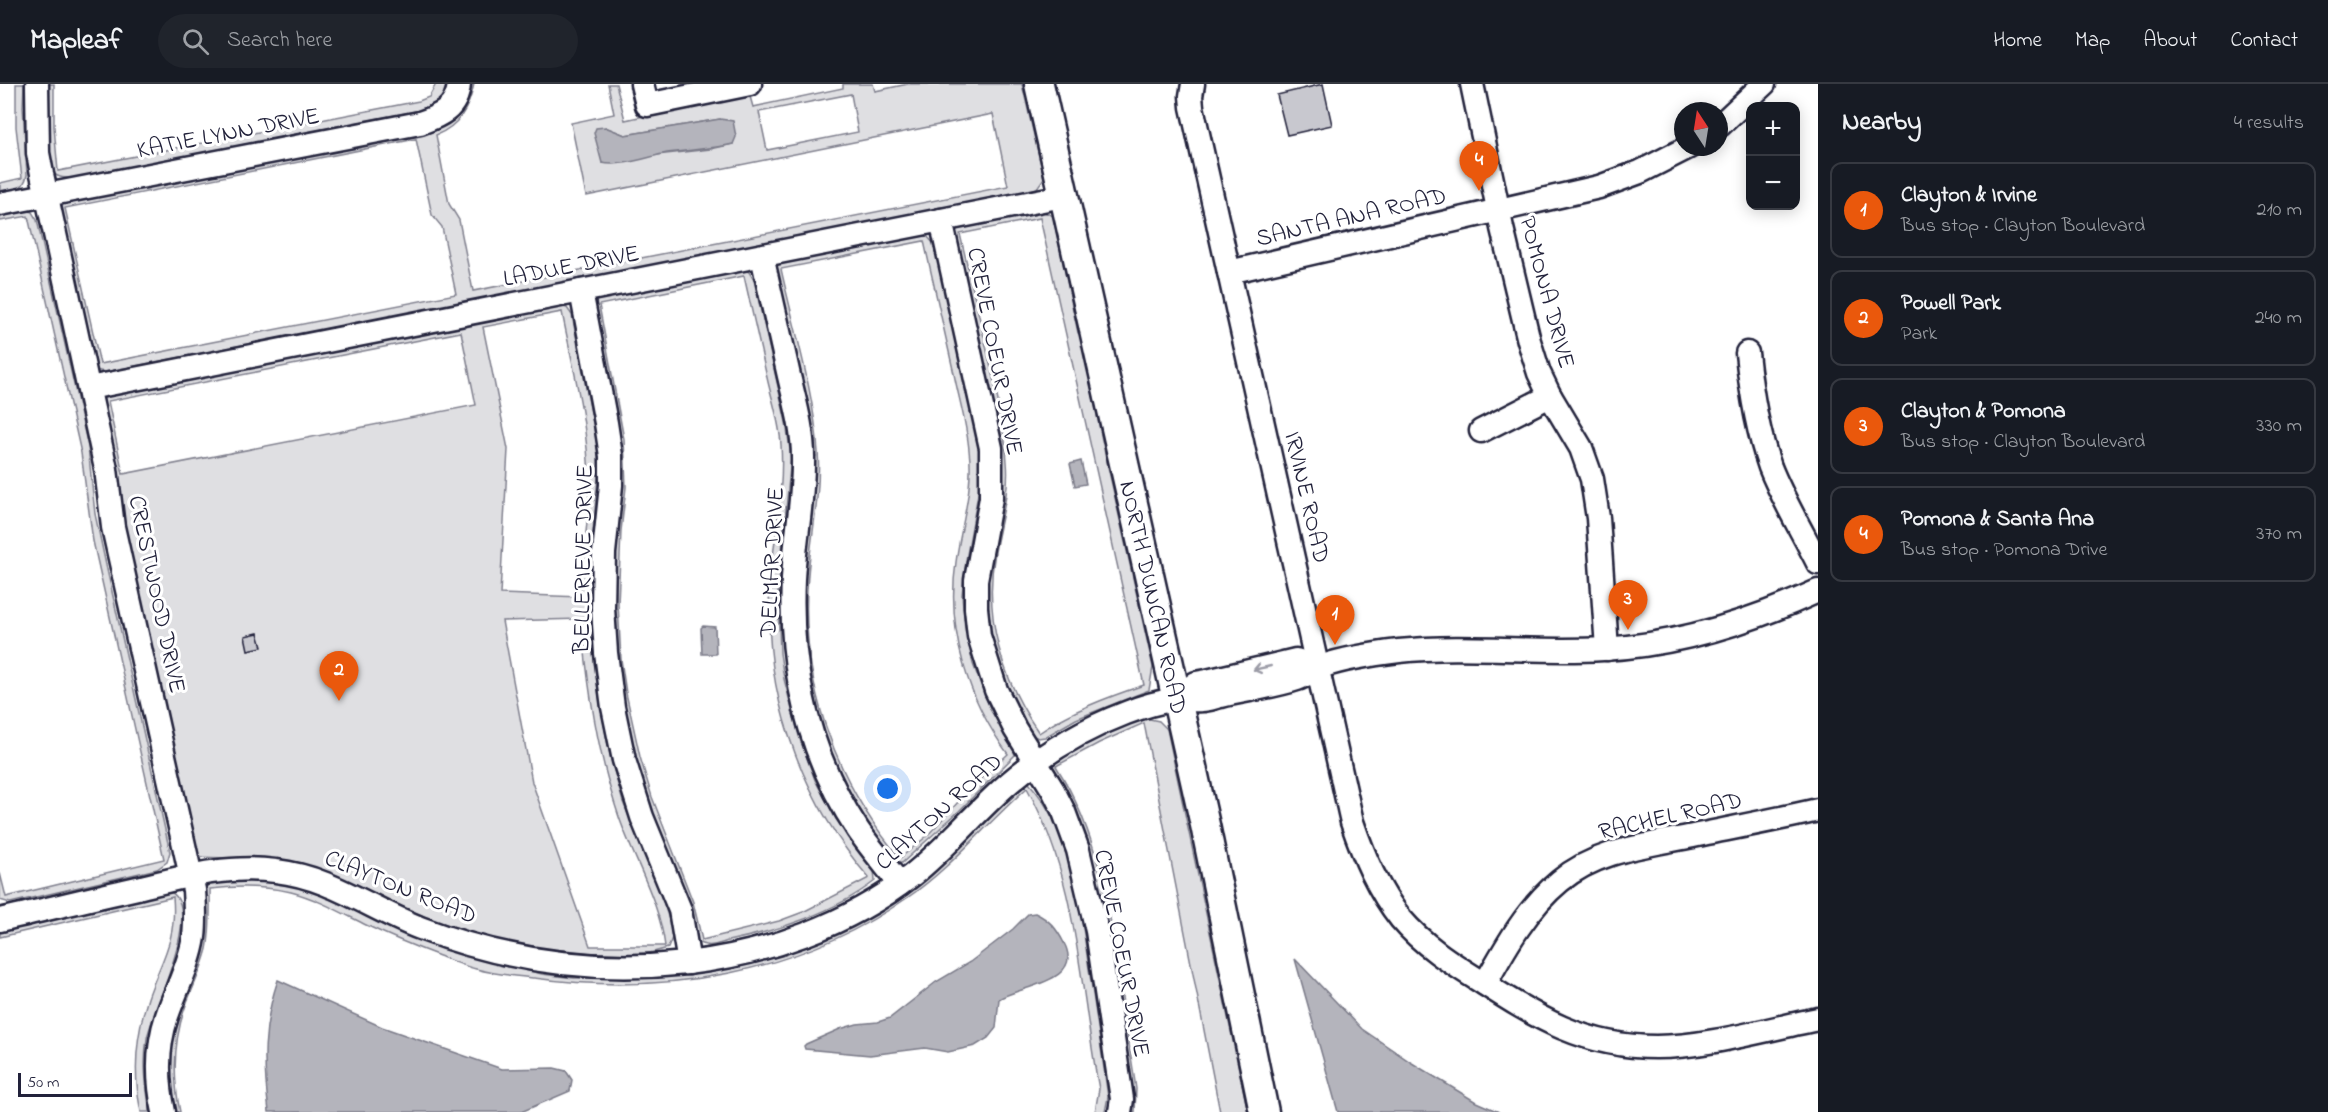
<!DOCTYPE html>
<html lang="en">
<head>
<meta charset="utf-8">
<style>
	:root { --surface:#171b24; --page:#20242c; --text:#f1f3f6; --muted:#9ea1a6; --line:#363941; --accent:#ea580c }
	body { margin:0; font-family:"Indie Flower",sans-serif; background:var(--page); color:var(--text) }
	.controls { position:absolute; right:18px; top:18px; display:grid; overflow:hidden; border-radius:12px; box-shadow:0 3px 15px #0003 }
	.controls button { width:54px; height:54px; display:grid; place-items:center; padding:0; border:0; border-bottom:2px solid var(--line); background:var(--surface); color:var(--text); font:30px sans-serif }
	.compass { position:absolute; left:1674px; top:18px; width:54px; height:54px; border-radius:50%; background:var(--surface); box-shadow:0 3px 15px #0003; rotate:348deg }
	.scale { position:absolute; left:18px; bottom:15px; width:114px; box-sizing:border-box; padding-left:6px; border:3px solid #22223b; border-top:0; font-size:16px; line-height:21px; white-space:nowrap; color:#22223b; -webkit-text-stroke:4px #fff; paint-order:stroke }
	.you { position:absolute; left:888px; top:705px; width:21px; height:21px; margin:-15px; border:4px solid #fff; border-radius:50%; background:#1a73e8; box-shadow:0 0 0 9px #1a73e833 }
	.badge { display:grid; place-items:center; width:39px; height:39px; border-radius:50%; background:var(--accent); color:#fff; font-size:20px; font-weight:700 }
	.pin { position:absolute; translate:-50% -50px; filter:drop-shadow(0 2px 3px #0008) }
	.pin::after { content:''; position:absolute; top:32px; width:21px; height:18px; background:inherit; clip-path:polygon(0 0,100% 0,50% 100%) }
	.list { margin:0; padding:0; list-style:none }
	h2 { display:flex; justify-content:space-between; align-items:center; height:78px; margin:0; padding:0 24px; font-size:26px }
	h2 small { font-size:20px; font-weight:400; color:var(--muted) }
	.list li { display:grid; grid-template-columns:39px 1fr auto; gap:18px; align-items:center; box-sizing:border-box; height:96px; margin:0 12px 12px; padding:0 12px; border:2px solid var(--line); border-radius:12px }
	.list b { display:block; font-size:22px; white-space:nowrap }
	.list p { margin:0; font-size:20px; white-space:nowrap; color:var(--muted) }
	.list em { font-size:20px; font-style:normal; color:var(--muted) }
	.icon { flex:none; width:33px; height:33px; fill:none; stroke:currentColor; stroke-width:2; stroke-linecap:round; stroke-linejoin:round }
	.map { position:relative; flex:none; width:1818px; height:1028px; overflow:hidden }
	header { display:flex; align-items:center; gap:36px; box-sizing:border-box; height:84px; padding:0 30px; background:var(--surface); border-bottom:2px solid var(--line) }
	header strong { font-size:28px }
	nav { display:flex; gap:33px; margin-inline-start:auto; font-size:21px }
	.search { width:420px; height:54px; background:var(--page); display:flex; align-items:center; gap:15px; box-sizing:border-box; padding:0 21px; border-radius:33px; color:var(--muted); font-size:22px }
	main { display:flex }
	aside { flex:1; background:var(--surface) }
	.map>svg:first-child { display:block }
</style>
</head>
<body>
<header>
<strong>Mapleaf</strong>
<div class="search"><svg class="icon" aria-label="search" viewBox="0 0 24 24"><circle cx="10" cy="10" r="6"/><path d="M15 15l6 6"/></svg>Search here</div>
<nav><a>Home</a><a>Map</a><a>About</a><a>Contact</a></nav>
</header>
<main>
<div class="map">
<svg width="1818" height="1028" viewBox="0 0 1818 1028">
	<rect width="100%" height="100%" fill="#fff"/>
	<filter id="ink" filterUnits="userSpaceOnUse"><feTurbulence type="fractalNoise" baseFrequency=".0167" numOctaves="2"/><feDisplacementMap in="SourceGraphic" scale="12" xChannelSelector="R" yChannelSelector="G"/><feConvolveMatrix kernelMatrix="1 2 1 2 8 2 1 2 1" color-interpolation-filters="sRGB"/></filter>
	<g filter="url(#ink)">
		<g fill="#dfdfe2" stroke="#80808e" stroke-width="1.5" fill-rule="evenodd">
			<path d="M16 0H24L23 23 27 91C24 106 13 107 0 109V99L22 94 16 43Z"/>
			<path d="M47 0H54V43L58 87 419 17 429 13 436 0H446C444 14 437 19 426 25L72 94C64 94 56 94 51 86 43 70 47 20 47 0Z"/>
			<path d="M465 0H474C469 24 459 42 436 51L449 120 459 136 473 207 1008 102 993 30 586 112 571 39 614 30 608 0H616L625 36 749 9 753 23 843 4V0H873L875 7 908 0H1022L1044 94 1037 104 1026 108 105 288 95 286 60 133 61 122 74 113 429 43ZM851 10 858 48 767 66 759 28ZM720 35 733 60 711 65 657 71 605 43 625 51ZM416 55 432 131 442 143 456 210 100 280 65 124Z"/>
			<path d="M22 124 32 128 37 136 88 363 95 430 106 481 170 768 167 778 157 785 10 819 0 816V789L6 813 164 775 93 457 81 369 28 132 0 137V128Z"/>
			<path d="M1042 127 1053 132 1078 249 1081 252 1102 356 1153 583 1149 606 1076 635 1045 653 1038 654 1032 651 1000 602 982 528 997 411 953 156 955 148 964 139ZM1040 134 1144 601C1108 613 1070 627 1039 649 1002 596 983 533 995 468 1000 438 1010 409 1007 378 1005 343 996 309 989 275 979 233 970 192 960 150Z"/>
			<path d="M913 149 927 152 934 160 977 350 980 375V399L966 476 962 511 965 545 973 580 991 627 1011 658 1015 671 959 727 902 779 889 773 873 754 827 676 799 562 810 388 776 183 782 176ZM924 157C934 202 944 246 954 290 959 315 967 341 969 366 974 405 961 440 956 478 946 547 968 616 1008 670L970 705 927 752 900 774C833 695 799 594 808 491 811 451 821 409 818 368 814 308 794 244 781 185Z"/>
			<path d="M745 186 749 188 754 196 786 338 791 373 778 510 780 569 784 595 799 652 815 696 836 735 874 786 875 797C835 828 777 847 728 857 721 859 712 863 706 861 698 860 696 856 692 850L644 719 616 600 594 217 605 208ZM744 192C752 228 760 263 768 298 773 319 780 340 781 361 785 416 769 472 769 528 769 625 806 721 869 794L803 828 779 837 702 856 693 818 652 713 640 673 626 609 621 575 618 520 621 447 626 403 624 355 599 221Z"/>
			<path d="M556 221 567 224 572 231 597 360 599 383 591 469 592 538 594 578 601 625 611 676 623 718 661 810 670 839 672 854 668 864 646 870 592 869 547 865 493 855 436 837 287 776 198 773 139 527 101 314 114 307ZM562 228C573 284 588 340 589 397 590 434 581 474 581 513L500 510 508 365 483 243ZM461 248 476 321 123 390 108 317ZM582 535C587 602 597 668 619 733 634 776 659 816 665 862H590L532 698 502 537Z"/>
			<path d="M1145 634 1159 637 1167 645 1248 1028H1220L1144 639 1099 659 1056 682C1099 749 1110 827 1121 905 1125 938 1131 971 1136 1005L1135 1028H1125L1052 680C1063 660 1123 642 1145 634Z"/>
			<path d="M1029 699C1073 748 1080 823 1089 885 1096 928 1102 970 1108 1013L1105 1028H1095L1099 1005C1079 902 1079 798 1027 704 986 740 952 783 907 814 798 890 664 912 534 894 515 892 494 890 476 885 463 882 450 876 437 871 413 862 389 852 366 841 342 829 318 815 291 808 264 802 237 802 210 805 210 825 211 846 207 865 202 884 194 901 187 918 173 955 172 990 180 1028H170L165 965 203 804 216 797 258 796 301 803 339 817 422 857 454 868 542 890 574 894H618L680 890 828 850 1019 701Z"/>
			<path d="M168 807C207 820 152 927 147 954 143 979 146 1003 150 1028H141C133 991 136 951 148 914 161 876 177 857 173 813L0 853V845Z"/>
		</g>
		<g fill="#b4b4bc" stroke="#7a7a88" stroke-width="1.5">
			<path d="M720 35 733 37 736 53 733 60C711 65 689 66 667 69 647 73 622 83 602 79L594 49 596 44 605 43 625 51Z"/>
			<path d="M1081 377 1086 400 1075 402 1070 380Z"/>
			<path d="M703 542 715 543 716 570H702L701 544Z"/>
			<path d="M1035 829C1050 836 1057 845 1064 859 1085 898 1020 902 999 915L996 944 988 954 975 962 948 968 925 964 870 971 805 965 804 962 806 960 840 945 857 940 878 938 890 934 936 898 970 878 1013 845 1028 830Z"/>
			<path d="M1295 875 1362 945 1412 979 1476 1018 1499 1028H1338Z"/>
			<path d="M278 896 382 943 502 985 554 984 566 987 572 996 570 1007 521 1028H269C263 980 262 943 278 896Z"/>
		</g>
		<g fill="#c8c8cf" stroke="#22223b" stroke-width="1.5">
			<path d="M1323 0 1332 41 1287 51 1277 11Z"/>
			<path d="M258 549 262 563 248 566 245 552Z"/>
		</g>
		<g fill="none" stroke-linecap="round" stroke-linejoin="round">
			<g stroke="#22223b" stroke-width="27">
				<g id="minor">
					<path d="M37 0 38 69 42 90 106 385 113 443 194 806C195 822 196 837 194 853 190 880 176 905 167 932 157 962 157 996 164 1028"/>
					<path d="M642 0 647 21 750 0"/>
					<path d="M1193 0 1191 12 1192 23 1352 738C1364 773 1378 806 1401 835 1423 861 1451 879 1480 897 1537 934 1585 963 1656 963 1706 963 1768 945 1818 935"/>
					<path d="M1472 0 1502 144 1529 257 1539 289 1550 312 1581 364 1592 395 1598 434 1607 565"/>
					<path d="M1719 42 1764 0"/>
					<path d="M0 120 420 39C440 32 457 25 459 0"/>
					<path d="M941 136 991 364V414L976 496V524L979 552 996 606 1015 645 1053 706 1064 728 1078 766 1097 847 1122 1015 1120 1028"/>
					<path d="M762 172C771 212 780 252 789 292 795 318 803 345 803 373 804 414 795 454 793 495 789 585 808 670 858 746 871 765 886 782 900 800"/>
					<path d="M1229 188 1599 103 1640 88 1689 63"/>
					<path d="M581 207 606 339 611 372V401L604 469 603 524 606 569 613 623 624 676 642 733 680 826 689 879"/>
					<path d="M1747 269C1751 308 1757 346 1770 383 1783 416 1802 447 1818 479"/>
					<path d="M89 304 1063 112"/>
					<path d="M1481 347 1550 312"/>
					<path d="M1175 615 1196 599 1207 597 1296 576 1318 583"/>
					<path d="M0 836C44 826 88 815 133 805 180 794 227 780 276 787 330 793 371 825 420 844 506 877 596 889 687 879 766 870 848 841 911 792 947 764 976 727 1010 698 1045 668 1084 645 1126 629 1141 623 1158 618 1173 616 1183 615 1193 617 1202 616 1209 616 1215 613 1221 612 1246 606 1273 603 1297 595 1306 592 1314 585 1323 582 1347 574 1374 570 1399 567 1467 560 1536 569 1603 565 1679 561 1750 538 1818 507"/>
					<path d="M1485 900C1505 864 1527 824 1560 797 1596 767 1643 762 1688 753 1731 744 1775 736 1818 726"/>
				</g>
			</g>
			<g stroke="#22223b" stroke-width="33">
				<g id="major">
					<path id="s1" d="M1039 0 1205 741 1264 1028"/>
				</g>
			</g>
			<use href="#minor" stroke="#fff" stroke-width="22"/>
			<use href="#major" stroke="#fff" stroke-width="28"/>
		</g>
		<defs><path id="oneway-shaft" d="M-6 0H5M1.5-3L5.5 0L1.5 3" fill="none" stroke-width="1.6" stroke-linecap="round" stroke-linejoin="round" transform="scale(1.5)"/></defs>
		<use stroke="#9c9ca7" href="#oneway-shaft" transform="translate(1262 584) rotate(167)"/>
	</g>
	<g text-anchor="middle" stroke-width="6" stroke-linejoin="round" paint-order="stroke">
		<g font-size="24" fill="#22223b" stroke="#fff">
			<text transform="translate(228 48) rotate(-11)" y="8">KATIE LYNN DRIVE</text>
			<text transform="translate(1351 132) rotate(-13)" y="8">SANTA ANA ROAD</text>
			<text transform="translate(571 181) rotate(-11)" y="8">LADUE DRIVE</text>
			<text transform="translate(1548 208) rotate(75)" y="8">POMONA DRIVE</text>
			<text transform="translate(996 267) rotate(79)" y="8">CREVE COEUR DRIVE</text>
			<text transform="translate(1308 413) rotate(77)" y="8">IRVINE ROAD</text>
			<text transform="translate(582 475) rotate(-89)" y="8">BELLERIEVE DRIVE</text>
			<text transform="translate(771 478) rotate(-87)" y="8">DELMAR DRIVE</text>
			<text transform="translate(158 510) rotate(78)" y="8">CRESTWOOD DRIVE</text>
			<text dy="8" stroke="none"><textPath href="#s1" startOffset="526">NORTH DUNCAN ROAD</textPath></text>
			<text transform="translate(938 727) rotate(-42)" y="8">CLAYTON ROAD</text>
			<text transform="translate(1670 731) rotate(-13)" y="8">RACHEL ROAD</text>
			<text transform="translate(401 802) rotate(22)" y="8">CLAYTON ROAD</text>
			<text transform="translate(1123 869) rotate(79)" y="8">CREVE COEUR DRIVE</text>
		</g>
	</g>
</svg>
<div class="controls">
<button>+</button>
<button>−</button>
</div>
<svg class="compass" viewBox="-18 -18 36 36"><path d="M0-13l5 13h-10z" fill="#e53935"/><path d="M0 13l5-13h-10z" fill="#9ea1a6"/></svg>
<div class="scale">50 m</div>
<div class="you"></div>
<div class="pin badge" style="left:1335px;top:561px">1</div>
<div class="pin badge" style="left:339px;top:617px">2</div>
<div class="pin badge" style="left:1628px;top:546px">3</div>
<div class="pin badge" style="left:1479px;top:107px">4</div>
</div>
<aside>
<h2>Nearby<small>4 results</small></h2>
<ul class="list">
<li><span class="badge">1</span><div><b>Clayton &amp; Irvine</b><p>Bus stop · Clayton Boulevard</p></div><em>210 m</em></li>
<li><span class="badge">2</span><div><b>Powell Park</b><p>Park</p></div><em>240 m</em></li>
<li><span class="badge">3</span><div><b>Clayton &amp; Pomona</b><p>Bus stop · Clayton Boulevard</p></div><em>330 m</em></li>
<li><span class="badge">4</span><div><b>Pomona &amp; Santa Ana</b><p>Bus stop · Pomona Drive</p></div><em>370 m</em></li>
</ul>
</aside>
</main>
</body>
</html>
